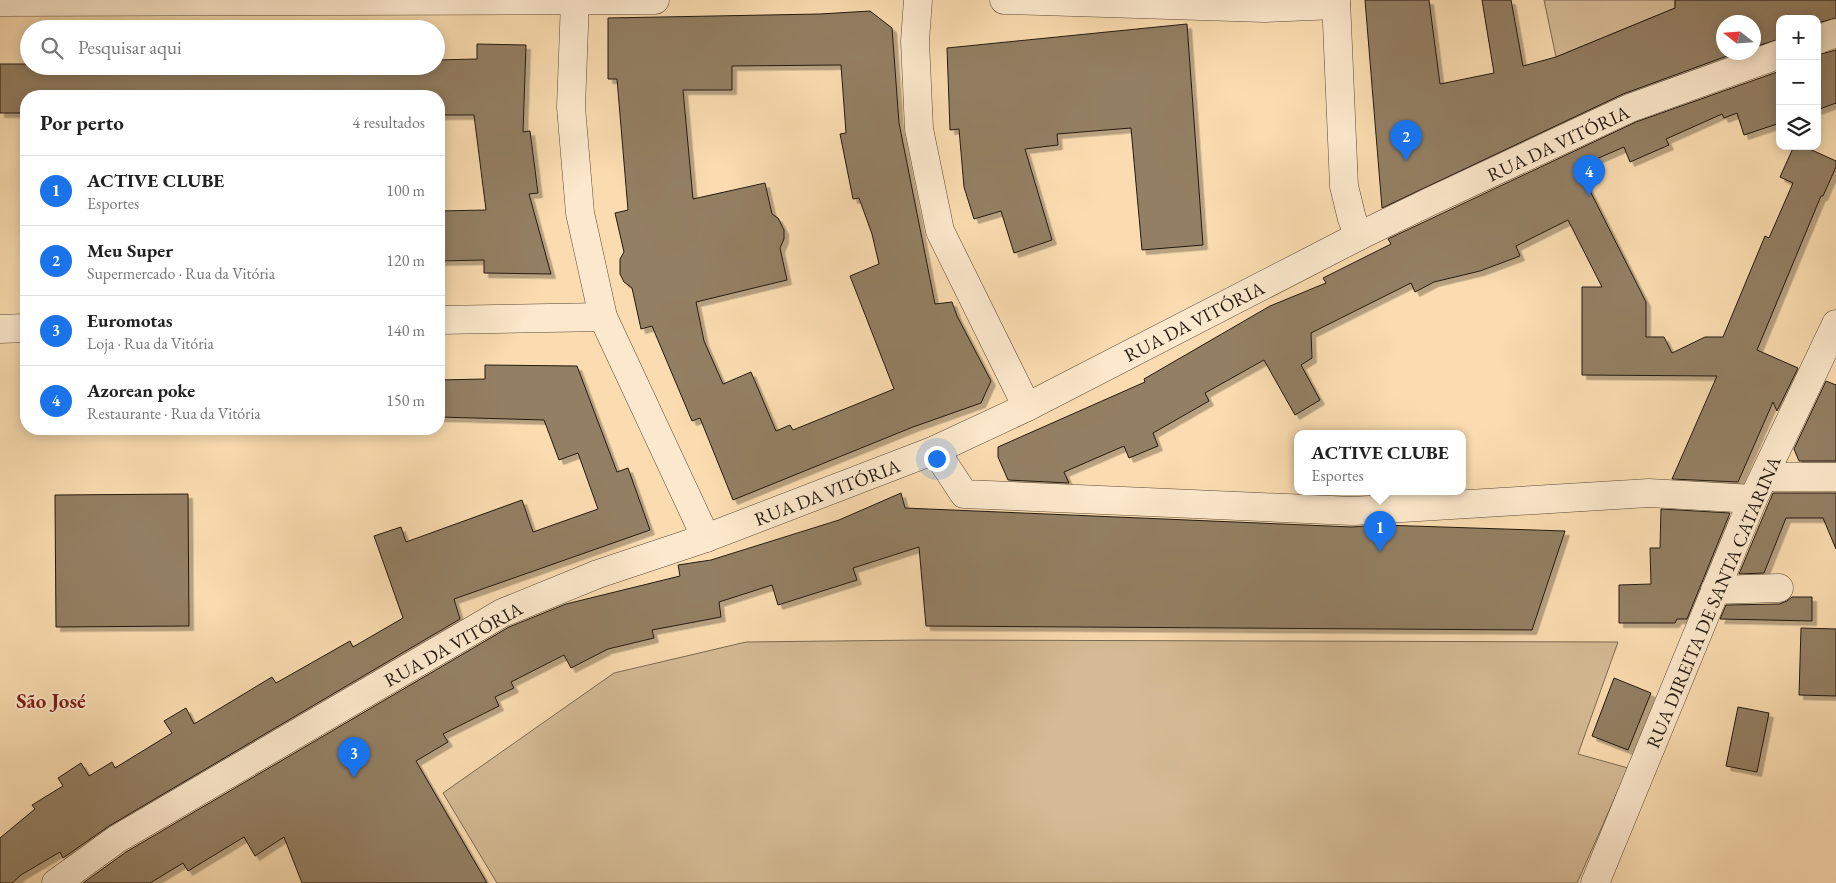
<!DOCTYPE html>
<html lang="pt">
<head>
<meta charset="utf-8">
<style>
	:root { --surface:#fff; --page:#f2f2f2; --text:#222; --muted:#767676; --line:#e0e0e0; --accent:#1a73e8 }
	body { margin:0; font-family:"EB Garamond",serif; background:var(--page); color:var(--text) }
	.controls { position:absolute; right:15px; top:15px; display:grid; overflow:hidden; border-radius:10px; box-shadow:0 2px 12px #0003 }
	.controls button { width:45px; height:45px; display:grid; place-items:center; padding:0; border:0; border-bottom:1px solid var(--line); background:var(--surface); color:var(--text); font:25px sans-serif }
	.compass { position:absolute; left:1716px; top:15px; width:45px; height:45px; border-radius:50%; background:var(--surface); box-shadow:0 2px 12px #0003; rotate:287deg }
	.you { position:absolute; left:936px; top:458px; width:18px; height:18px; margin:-12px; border:4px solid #fff; border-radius:50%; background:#1a73e8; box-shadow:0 0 0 8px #1a73e833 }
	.badge { display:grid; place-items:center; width:32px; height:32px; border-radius:50%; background:var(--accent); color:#fff; font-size:16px; font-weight:700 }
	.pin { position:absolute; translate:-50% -41px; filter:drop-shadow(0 1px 2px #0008) }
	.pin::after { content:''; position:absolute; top:26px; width:18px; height:15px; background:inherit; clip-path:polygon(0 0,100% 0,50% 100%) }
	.popup { position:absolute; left:1294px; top:430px; width:172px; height:65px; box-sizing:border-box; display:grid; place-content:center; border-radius:10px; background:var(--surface); filter:drop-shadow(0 1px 4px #0005); font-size:16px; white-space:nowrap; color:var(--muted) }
	.popup b { font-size:19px; color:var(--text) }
	.popup::after { content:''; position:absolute; left:50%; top:100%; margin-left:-10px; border:10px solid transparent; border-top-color:var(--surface) }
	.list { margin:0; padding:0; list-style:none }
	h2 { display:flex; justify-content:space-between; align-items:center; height:65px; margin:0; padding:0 20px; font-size:21px }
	h2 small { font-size:16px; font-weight:400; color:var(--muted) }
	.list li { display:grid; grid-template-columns:32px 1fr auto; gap:15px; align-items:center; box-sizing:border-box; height:70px; padding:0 20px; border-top:1px solid var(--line) }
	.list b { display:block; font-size:19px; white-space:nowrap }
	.list p { margin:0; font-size:16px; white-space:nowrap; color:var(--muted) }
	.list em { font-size:16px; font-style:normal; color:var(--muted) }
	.icon { flex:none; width:28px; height:28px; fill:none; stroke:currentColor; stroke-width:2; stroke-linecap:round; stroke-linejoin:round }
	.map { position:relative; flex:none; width:1836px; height:883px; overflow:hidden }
	.search { position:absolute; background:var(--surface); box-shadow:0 2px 12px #0003; left:20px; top:20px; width:425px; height:55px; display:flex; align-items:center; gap:12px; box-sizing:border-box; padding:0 18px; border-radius:28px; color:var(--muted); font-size:19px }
	.panel { position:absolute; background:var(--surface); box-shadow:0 2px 12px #0003; left:20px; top:90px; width:425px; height:345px; border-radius:20px }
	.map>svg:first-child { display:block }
</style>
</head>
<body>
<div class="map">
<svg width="1836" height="883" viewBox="0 0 1836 883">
	<defs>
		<filter id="shadow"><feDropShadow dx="4.5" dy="4.5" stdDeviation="0" flood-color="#0004"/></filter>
	</defs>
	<rect width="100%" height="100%" fill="#fadcb0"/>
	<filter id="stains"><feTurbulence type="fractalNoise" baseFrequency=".004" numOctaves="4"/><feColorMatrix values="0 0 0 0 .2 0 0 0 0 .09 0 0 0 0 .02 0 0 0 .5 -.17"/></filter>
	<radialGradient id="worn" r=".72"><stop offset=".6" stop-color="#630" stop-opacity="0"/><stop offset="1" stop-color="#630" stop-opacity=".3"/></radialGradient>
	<g fill="#d5bb95" stroke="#7c6a52">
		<path d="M1544 0H1675V8L1556 57Z"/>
		<path d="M923 640 1618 642 1578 754 1628 768 1577 883H497L443 793 614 673 746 642Z"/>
	</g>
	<g fill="#937f63" stroke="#231a10" fill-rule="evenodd" filter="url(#shadow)">
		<path d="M1365 0H1429L1440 84 1494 73 1482 0H1511L1523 66 1556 57 1675 8V0H1836V18L1817 23V19H1780V39L1754 47V22H1724V52H1738L1623 94 1382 208Z"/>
		<path d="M870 11 892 28 899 123 935 304 952 302 957 316 991 381 981 403 913 427 733 500 700 418 692 421 652 326 641 329 632 288 624 282 620 274V259L624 252 615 213 628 210 617 79H608V18L820 14ZM841 65 846 133 840 134 853 199 859 198 872 234 879 264 850 276 894 389 793 430 790 425 776 431 751 372 723 384 704 341 696 302 787 280 780 248 784 239V230L778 218 772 214 765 183 693 199 683 90H732V66Z"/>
		<path d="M1187 24 1203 245 1142 250 1131 128 1057 134 1058 145 1025 149 1052 240 1014 253 1001 211 974 219 964 187 959 129 950 130 947 48Z"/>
		<path d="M477 44 526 45 523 132 530 131 538 193 529 194 551 274 484 273V260L439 261V211L486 210 474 115H439V96H373V91L243 93V96H26V113H0V64H29V66H436V60L477 59Z"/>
		<path d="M1836 50V103L1817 110V55Z"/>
		<path d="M1780 71V123L1744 135 1737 113 1724 118 1722 114 1666 139 1669 145 1630 162 1624 147 1578 167 1646 302V337H1664L1672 353 1705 337H1723L1765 236 1769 238 1793 183 1780 177 1794 146H1803L1836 161V167L1823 196H1821L1757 350 1798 368 1777 411 1773 402 1738 482 1672 479 1717 376 1582 375V287H1602L1568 220 1516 246 1520 256 1480 271 1434 282 1415 292 1411 283 1311 333 1312 358 1301 365 1320 400 1295 415 1264 360 1205 393 1209 401 1153 433 1158 446 1129 458 1124 446 1064 472 1069 483 1008 480 998 457V447L1145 382 1144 379 1270 306 1326 283 1323 278 1391 244 1388 239 1636 122Z"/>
		<path d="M485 365 577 366 617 472 628 468 650 530 454 599 460 619 109 826 63 858 60 852 21 875 12 883H0V838L35 809 32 805 63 786 58 778 81 763 89 776 112 762 115 768 172 733 164 721 186 708 194 724 272 677 276 683 350 641 353 647 403 618 374 536 401 527 406 542 522 500 533 532 598 509 578 453 559 460 544 420 439 417V380L485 379Z"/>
		<path d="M1826 381 1836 385V461H1799L1794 449Z"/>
		<path d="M901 493 905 508 1352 527 1381 525 1565 531 1532 630 926 626 919 547 853 568 857 580 778 605 772 585 719 602 721 617 652 630 654 638 608 649 571 668 564 655 511 682 514 688 495 697 499 706 443 734 448 742 416 761 487 883H302L284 837 255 856 244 837 188 871 183 863 150 883H83L126 852 509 627 566 604 680 576 678 565 711 560 839 520Z"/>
		<path d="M1773 493H1836V549L1823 518H1786L1764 573 1739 574Z"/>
		<path d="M188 494 189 626 56 627 55 495Z"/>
		<path d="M1661 509 1730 513 1687 619H1677L1675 623H1619V585L1651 584 1650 548H1660Z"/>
		<path d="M1792 597H1812V621L1720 619 1726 605 1779 604 1787 601Z"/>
		<path d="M1801 628 1836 629V696L1799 695Z"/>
		<path d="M1614 678 1651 693 1628 750 1592 736Z"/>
		<path d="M1738 707 1769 713 1757 772 1726 766Z"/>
	</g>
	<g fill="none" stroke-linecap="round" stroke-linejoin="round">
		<g stroke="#594a38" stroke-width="29">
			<g id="minor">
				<path d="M918 0 915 41 919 129 940 231 1027 407"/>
				<path d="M1004 0 1265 8 1336 5"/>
				<path d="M1336 0 1344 186 1352 219 1359 236"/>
				<path d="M575 1 571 107 580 213 603 317 706 538"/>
				<path d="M0 2 655 0"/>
				<path d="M1817 40 1836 33"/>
				<path d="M439 320 603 317"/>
				<path d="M0 329 26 328"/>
				<path d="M935 450 964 494 1353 511 1649 493 1753 499"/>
				<path d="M1764 477H1836"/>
				<path d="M1715 590 1779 588"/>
				<path d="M56 883 117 839 502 613 598 574 706 538 935 450 1027 407 1359 236 1429 202 1630 108 1780 54"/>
				<path d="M1595 883 1753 499 1836 324"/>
			</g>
		</g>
		<use href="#minor" stroke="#fce8cc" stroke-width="28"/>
	</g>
	<g text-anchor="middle" stroke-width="4" stroke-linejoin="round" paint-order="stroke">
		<g font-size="19" fill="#231a10" stroke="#fce8cc">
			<text transform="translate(1558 143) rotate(-25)" y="7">RUA DA VITÓRIA</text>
			<text transform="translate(1194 321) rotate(-27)" y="7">RUA DA VITÓRIA</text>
			<text transform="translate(827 492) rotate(-21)" y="7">RUA DA VITÓRIA</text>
			<text transform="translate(1713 602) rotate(-67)" y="7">RUA DIREITA DE SANTA CATARINA</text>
			<text transform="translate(453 644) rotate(-29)" y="7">RUA DA VITÓRIA</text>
		</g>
		<g font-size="21" font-weight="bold" fill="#7a1f14" stroke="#fce8cc">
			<text x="51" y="708">São José</text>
		</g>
	</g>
	<rect width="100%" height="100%" filter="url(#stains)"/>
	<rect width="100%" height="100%" fill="url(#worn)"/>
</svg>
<div class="controls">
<button>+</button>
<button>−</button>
<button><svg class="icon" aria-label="layers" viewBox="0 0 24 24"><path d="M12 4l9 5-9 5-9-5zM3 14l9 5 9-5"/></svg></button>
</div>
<svg class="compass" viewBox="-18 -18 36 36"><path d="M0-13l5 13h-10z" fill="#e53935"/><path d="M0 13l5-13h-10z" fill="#767676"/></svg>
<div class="you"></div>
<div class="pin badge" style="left:1380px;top:552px">1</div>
<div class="popup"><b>ACTIVE CLUBE</b>Esportes</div>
<div class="pin badge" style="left:1406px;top:161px">2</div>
<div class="pin badge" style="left:354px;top:778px">3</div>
<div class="pin badge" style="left:1589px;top:196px">4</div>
<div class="search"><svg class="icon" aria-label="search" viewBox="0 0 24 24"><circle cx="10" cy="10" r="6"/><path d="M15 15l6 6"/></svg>Pesquisar aqui</div>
<section class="panel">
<h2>Por perto<small>4 resultados</small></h2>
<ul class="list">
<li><span class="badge">1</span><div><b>ACTIVE CLUBE</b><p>Esportes</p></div><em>100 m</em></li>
<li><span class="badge">2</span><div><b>Meu Super</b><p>Supermercado · Rua da Vitória</p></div><em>120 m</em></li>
<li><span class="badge">3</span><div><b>Euromotas</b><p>Loja · Rua da Vitória</p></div><em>140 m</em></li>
<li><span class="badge">4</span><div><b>Azorean poke</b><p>Restaurante · Rua da Vitória</p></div><em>150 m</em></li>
</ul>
</section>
</div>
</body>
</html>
